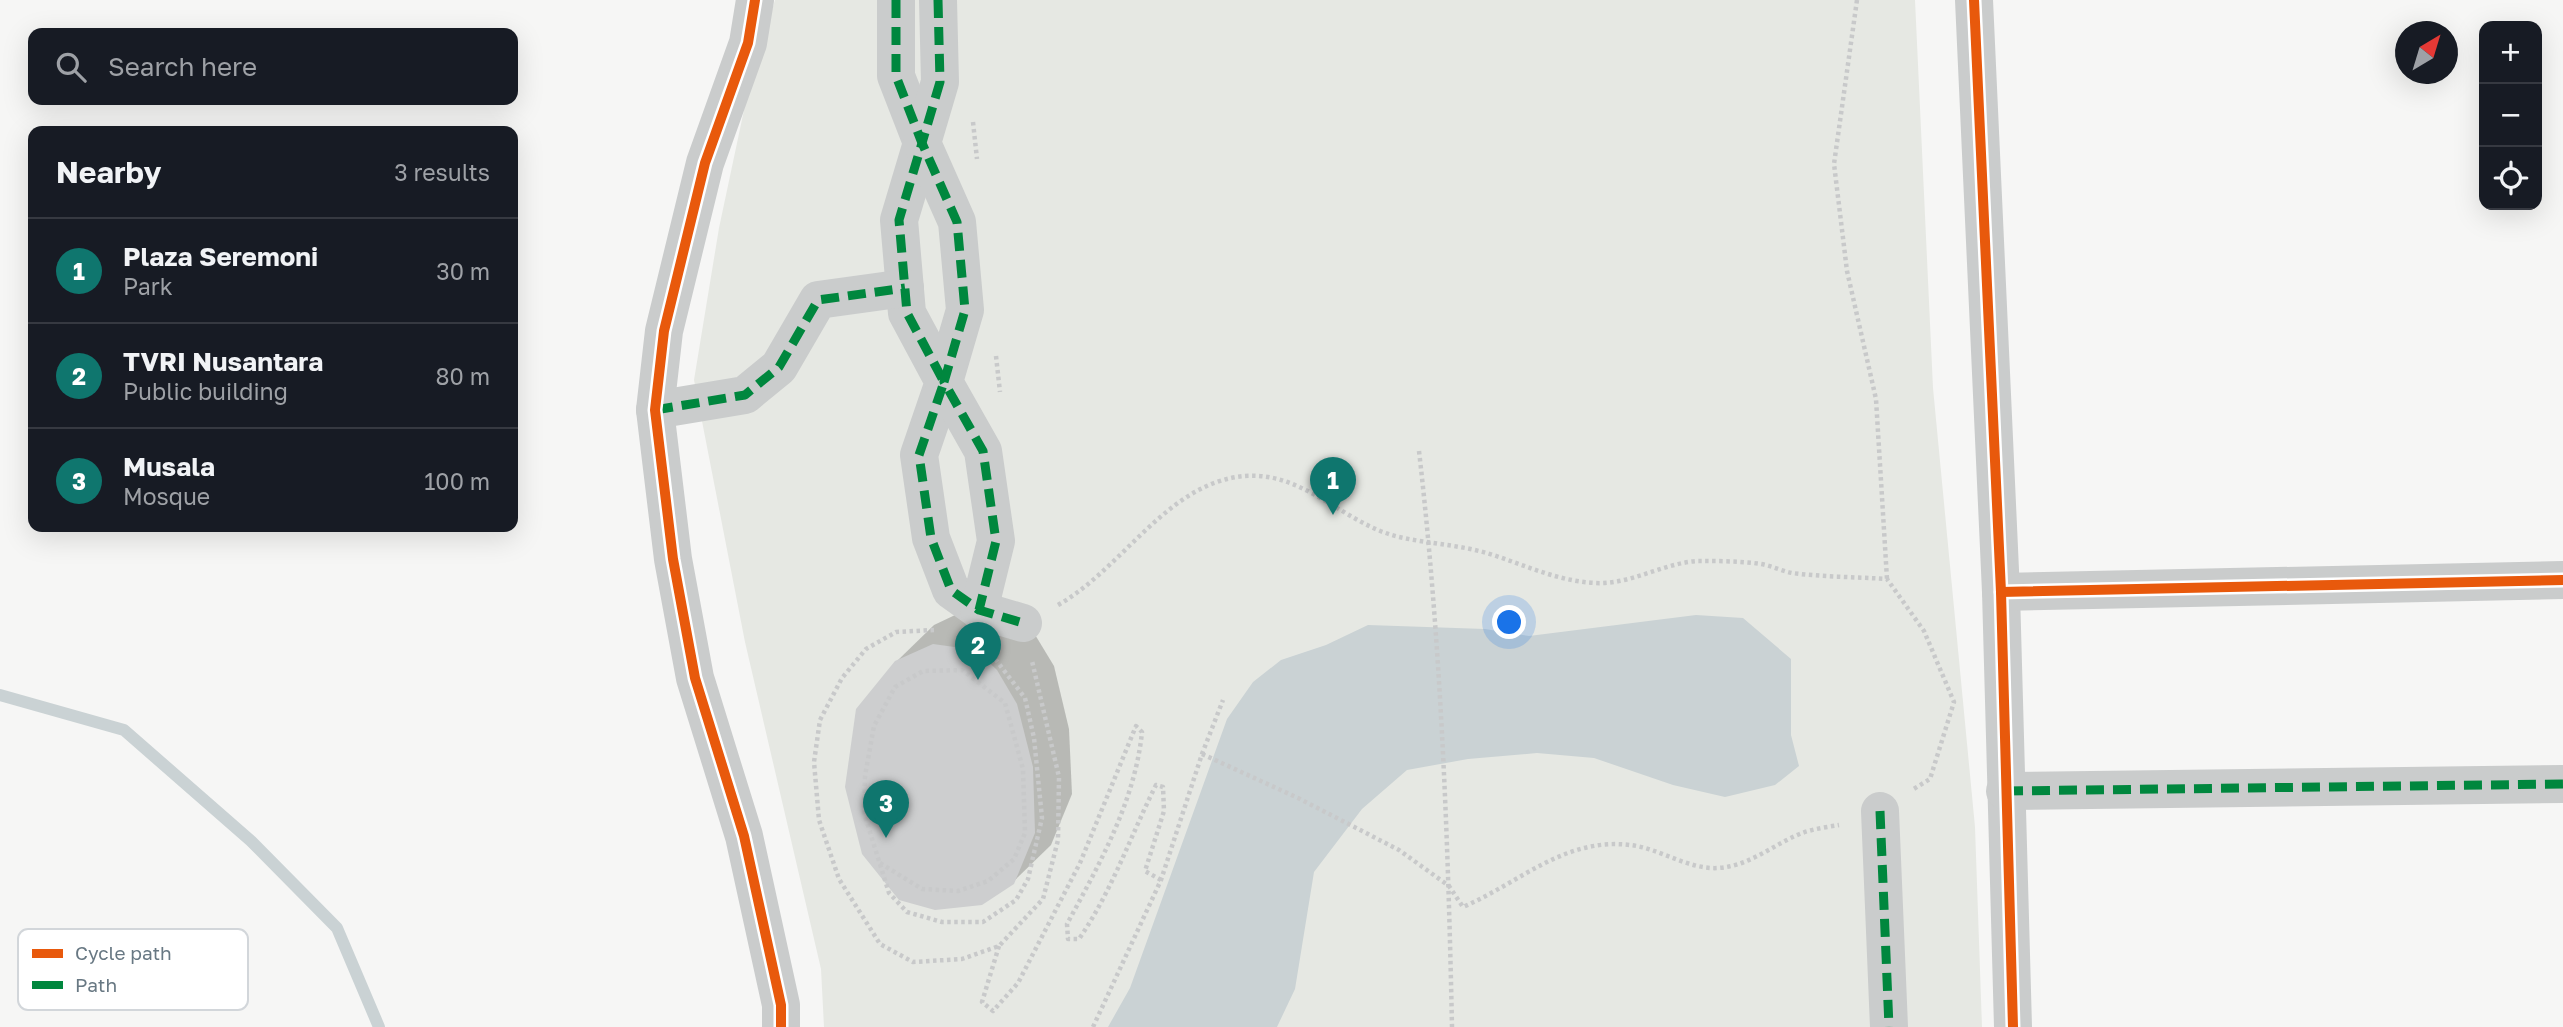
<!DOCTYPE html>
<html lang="en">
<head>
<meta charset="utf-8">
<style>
	:root { --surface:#171b24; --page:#20242c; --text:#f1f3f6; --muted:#9ea1a6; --line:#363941; --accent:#0f766e }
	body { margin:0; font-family:"Golos Text",sans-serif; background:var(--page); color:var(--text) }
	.controls { position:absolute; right:21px; top:21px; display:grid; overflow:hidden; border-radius:14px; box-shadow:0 7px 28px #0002 }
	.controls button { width:63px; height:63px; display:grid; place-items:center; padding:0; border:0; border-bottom:2px solid var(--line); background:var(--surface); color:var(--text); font:35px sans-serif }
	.compass { position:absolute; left:2395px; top:21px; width:63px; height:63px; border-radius:50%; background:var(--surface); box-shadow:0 7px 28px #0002; rotate:38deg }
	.you { position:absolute; left:1510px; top:623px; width:24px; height:24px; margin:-18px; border:5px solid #fff; border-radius:50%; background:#1a73e8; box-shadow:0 0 0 10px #1a73e833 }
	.badge { display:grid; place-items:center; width:46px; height:46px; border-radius:50%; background:var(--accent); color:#fff; font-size:23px; font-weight:700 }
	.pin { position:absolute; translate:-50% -58px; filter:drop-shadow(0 2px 4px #0008) }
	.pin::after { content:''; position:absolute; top:37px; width:24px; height:21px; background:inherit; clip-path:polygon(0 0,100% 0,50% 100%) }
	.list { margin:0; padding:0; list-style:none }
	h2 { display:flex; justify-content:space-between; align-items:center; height:91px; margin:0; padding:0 28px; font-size:30px }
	h2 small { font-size:23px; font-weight:400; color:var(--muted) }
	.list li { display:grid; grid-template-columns:46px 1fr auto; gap:21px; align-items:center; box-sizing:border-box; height:105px; padding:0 28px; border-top:2px solid var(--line) }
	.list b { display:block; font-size:26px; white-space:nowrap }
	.list p { margin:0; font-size:23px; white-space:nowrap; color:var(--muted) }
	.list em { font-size:23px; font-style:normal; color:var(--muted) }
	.icon { flex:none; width:38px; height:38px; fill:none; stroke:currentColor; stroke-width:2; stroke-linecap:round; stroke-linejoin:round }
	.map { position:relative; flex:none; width:2563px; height:1027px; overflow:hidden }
	.search { position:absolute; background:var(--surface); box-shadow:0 7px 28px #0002; left:28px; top:28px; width:490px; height:77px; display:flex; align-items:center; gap:18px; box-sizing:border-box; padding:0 24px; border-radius:14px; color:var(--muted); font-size:26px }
	.panel { position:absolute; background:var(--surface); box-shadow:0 7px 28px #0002; left:28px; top:126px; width:490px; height:406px; border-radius:14px }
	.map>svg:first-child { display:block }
</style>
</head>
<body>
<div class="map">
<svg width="2563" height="1027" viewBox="0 0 2563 1027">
	<rect width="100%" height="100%" fill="#f6f6f5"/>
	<path fill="#e6e8e3" d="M775 0H1915L1933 388 1975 827 1982 1027H824L821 969 745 642 694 380 719 228 751 77Z"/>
	<path fill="#cad2d4" d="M1696 615 1743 618 1791 659V735L1799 766 1775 785 1725 797 1673 785 1594 758 1537 753 1468 759 1407 770 1362 809 1314 872 1295 989 1277 1027H1108L1130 988 1227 719 1253 682 1281 660 1326 645 1368 625 1485 629 1529 636Z"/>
	<path fill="#0003" d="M972 607 1034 633 1054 666 1069 729 1072 794 1051 845 1013 882 896 662 934 625Z"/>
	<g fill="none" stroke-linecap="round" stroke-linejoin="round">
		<path stroke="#cad2d4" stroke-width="12" d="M0 695 124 730 251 841 337 928 379 1027"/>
	</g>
	<path fill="#cdcecf" d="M933 644 976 650 997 670 1017 704 1033 767 1035 833 1014 884 982 905 935 910 899 900 862 854 845 787 856 709 895 661Z"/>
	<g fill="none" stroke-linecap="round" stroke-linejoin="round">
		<g stroke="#c8c9ca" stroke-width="4.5" stroke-dasharray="3.5 3.5" stroke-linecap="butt">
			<path d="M1857 0 1834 164 1847 271 1876 399 1887 579"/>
			<path d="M973 122 977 159"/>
			<path d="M996 356 1000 392"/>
			<path d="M1419 451C1441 642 1448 835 1452 1027"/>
			<path d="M1058 605C1115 573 1156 503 1217 482 1293 455 1336 522 1399 537 1430 544 1463 545 1493 555 1527 566 1558 581 1595 583 1630 585 1663 563 1698 561 1718 561 1741 561 1761 564 1772 566 1782 571 1792 573 1823 577 1856 577 1887 579L1924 631 1954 702 1930 779 1912 790"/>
			<path d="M934 630 896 632 866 649 842 678 820 720 814 762 819 820 839 879 880 944 913 962 962 959 999 946 1043 899 1058 840 1059 777 1032 661"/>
			<path d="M1202 754 1298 798 1399 850 1449 886 1463 907C1519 883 1565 837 1630 845 1659 848 1689 870 1718 868 1750 866 1774 844 1802 833 1813 829 1827 827 1839 825"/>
			<path d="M880 863 922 889 958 891 988 881 1014 859 1025 833 1023 769 1005 703 962 670 923 671 895 687 874 726 865 776 864 813 889 893 907 912 942 922H983L1016 900 1028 879 1042 818 1034 738 1025 698 996 660"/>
			<path d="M999 946 982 1002 993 1011 1018 983 1080 863 1136 726 1142 732C1135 801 1100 863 1067 924L1068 939H1079C1112 891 1130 837 1156 785L1163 787 1164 811 1145 871 1161 880"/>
			<path d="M1093 1027 1161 880 1202 754 1223 700"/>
		</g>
		<g stroke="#cacccc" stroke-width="38">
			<path d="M755 0 748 43 705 163 664 331 655 410 673 559 695 678 744 836 781 1005V1027"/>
			<path d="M896 0V76L922 143 899 220 907 313 944 382 919 455 931 538 951 590 979 610 1023 623"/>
			<path d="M938 0 940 82 922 143 957 222 965 310 944 382 983 451 996 541 979 610"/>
			<path d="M1974 0 2001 592 2013 1027"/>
			<path d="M655 410 745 395 779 367 818 300 905 288"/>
			<path d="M2001 592 2563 580"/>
			<path d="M2005 791 2563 784"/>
			<path d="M1880 811 1889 1027"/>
		</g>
		<g stroke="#00873e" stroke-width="9" stroke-dasharray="18 9" stroke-linecap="butt">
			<path d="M896 0V76L922 143 899 220 907 313 944 382 919 455 931 538 951 590 979 610 1023 623"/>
			<path d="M938 0 940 82 922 143 957 222 965 310 944 382 983 451 996 541 979 610"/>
			<path d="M655 410 745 395 779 367 818 300 905 288"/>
			<path d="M2005 791 2563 784"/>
			<path d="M1880 811 1889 1027"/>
		</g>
		<g stroke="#fff" stroke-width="15">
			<g id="cycleway">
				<path d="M755 0 748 43 705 163 664 331 655 410 673 559 695 678 744 836 781 1005V1027"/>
				<path d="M1974 0 2001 592 2013 1027"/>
				<path d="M2001 592 2563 580"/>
			</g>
		</g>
		<use href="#cycleway" stroke="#e8590c" stroke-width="10"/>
	</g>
	<rect x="18" y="929" width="230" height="81" rx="10" fill="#fff" stroke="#d2d6da" stroke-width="2"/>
	<rect x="32" y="949" width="31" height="9" fill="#e8590c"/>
	<rect x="32" y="981" width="31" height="8" fill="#00873e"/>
	<g font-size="19" fill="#687883">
		<text x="75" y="960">Cycle path</text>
		<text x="75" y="992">Path</text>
	</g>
</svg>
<div class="controls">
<button>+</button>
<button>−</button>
<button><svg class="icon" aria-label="locate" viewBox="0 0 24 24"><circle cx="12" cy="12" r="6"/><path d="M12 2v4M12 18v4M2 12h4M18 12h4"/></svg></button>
</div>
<svg class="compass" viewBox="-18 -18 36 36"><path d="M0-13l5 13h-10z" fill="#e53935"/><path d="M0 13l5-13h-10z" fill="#9ea1a6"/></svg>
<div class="you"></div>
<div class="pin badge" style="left:1333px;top:515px">1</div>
<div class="pin badge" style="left:978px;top:680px">2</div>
<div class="pin badge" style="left:886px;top:838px">3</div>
<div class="search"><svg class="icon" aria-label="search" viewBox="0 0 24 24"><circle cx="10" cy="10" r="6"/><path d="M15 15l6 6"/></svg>Search here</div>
<section class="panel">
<h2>Nearby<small>3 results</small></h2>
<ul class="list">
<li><span class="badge">1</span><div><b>Plaza Seremoni</b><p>Park</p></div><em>30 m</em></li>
<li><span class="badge">2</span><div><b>TVRI Nusantara</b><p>Public building</p></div><em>80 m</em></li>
<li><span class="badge">3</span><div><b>Musala</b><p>Mosque</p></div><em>100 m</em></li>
</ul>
</section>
</div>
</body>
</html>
